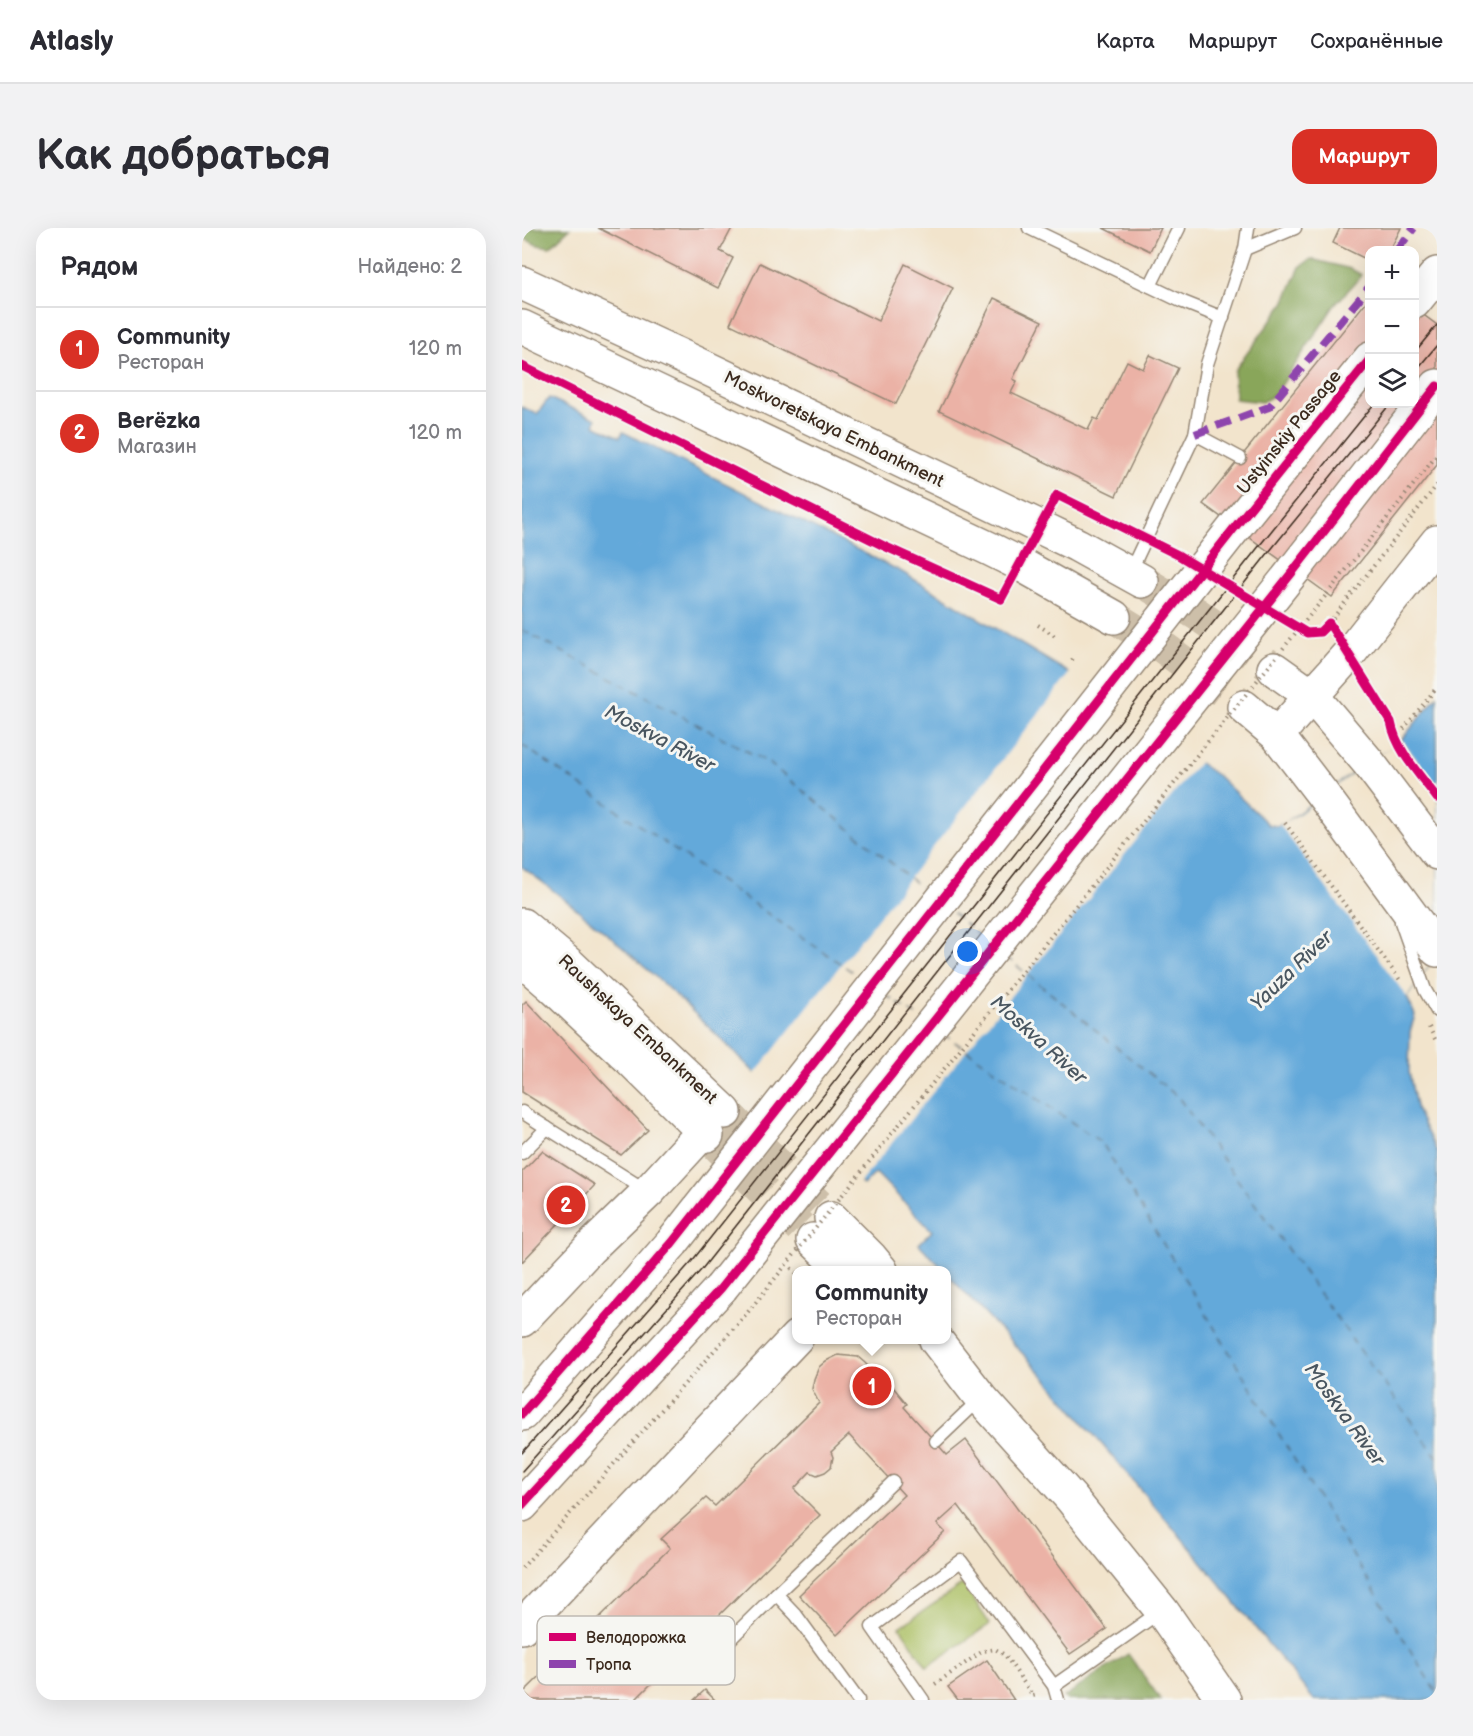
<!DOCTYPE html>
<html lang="ru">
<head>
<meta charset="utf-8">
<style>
	:root { --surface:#fff; --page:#f2f2f3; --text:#2b2b33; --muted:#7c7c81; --line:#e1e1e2; --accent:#d93025 }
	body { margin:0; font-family:"Balsamiq Sans",sans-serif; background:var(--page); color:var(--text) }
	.controls { position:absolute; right:18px; top:18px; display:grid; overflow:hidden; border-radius:12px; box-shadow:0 6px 24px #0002 }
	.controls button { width:54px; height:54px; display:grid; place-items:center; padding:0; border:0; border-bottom:2px solid var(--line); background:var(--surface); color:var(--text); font:30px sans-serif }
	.you { position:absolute; left:446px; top:724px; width:21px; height:21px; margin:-15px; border:4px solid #fff; border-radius:50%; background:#1a73e8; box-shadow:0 0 0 9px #1a73e833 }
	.badge { display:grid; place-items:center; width:39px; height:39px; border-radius:50%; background:var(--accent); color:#fff; font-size:20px; font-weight:700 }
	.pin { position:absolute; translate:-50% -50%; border:3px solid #fff; box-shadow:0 2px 6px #0006 }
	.popup { position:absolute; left:270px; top:1038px; width:159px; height:78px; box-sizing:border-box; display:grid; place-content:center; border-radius:12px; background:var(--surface); filter:drop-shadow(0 2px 4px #0005); font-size:20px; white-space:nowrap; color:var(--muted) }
	.popup b { font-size:22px; color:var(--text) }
	.popup::after { content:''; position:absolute; left:50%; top:100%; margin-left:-12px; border:12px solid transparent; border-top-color:var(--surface) }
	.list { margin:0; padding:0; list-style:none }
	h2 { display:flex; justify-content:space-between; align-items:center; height:78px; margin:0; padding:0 24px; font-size:26px }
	h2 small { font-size:20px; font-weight:400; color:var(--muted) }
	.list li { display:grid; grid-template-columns:39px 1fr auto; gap:18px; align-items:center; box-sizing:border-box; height:84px; padding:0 24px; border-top:2px solid var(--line) }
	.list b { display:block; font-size:22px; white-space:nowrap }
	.list p { margin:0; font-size:20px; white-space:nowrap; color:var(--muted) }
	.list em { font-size:20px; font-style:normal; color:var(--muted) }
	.icon { flex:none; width:33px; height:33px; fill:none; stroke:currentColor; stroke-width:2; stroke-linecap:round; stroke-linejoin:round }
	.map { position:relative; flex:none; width:915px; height:1472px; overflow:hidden; border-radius:18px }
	header { display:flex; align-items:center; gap:36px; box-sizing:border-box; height:84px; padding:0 30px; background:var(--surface); border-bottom:2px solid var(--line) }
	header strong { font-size:28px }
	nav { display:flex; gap:33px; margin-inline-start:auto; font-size:21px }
	.intro { display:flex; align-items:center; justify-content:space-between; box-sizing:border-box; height:144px; padding:0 36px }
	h1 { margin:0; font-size:42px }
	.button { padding:15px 27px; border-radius:18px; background:var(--accent); color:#fff; font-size:21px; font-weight:700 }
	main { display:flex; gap:36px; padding:0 36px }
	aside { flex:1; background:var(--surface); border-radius:18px; box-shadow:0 6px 24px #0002 }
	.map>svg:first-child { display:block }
</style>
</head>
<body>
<header>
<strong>Atlasly</strong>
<nav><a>Карта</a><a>Маршрут</a><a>Сохранённые</a></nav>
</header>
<div class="intro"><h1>Как добраться</h1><a class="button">Маршрут</a></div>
<main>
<aside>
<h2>Рядом<small>Найдено: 2</small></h2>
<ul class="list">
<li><span class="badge">1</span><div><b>Community</b><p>Ресторан</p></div><em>120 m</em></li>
<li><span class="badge">2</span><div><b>Berёzka</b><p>Магазин</p></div><em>120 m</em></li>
</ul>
</aside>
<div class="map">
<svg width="915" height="1472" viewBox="0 0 915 1472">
	<rect width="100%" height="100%" fill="#f6f6f2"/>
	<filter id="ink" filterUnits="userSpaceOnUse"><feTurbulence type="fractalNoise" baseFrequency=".0167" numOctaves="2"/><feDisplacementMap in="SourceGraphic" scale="12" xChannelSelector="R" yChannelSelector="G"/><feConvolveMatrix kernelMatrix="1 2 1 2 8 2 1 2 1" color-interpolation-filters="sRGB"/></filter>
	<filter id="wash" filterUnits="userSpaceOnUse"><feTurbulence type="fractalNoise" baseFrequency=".008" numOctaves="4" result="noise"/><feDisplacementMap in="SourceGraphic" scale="24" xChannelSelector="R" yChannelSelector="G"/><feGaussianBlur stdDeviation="1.35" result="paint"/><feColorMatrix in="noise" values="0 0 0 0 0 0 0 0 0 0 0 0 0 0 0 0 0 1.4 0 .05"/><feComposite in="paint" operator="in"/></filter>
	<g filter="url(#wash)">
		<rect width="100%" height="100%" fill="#f2e4cc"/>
		<path fill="#acc064" stroke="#747541" stroke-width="1.5" d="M441 1356 468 1396 405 1439 378 1399Z"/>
		<g fill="#89a65a" stroke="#62683c" stroke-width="1.5">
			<path d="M0 0H48L28 19 15 17 0 9Z"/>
			<path d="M789 31 829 41 840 47 812 78 753 167 740 174 713 171 712 143 762 75 778 39Z"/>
			<path d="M606 1426 639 1472H545L542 1469Z"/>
		</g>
		<path fill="#64a9da" stroke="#506a7c" stroke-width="1.5" d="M27 170 74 191 72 197 98 209 101 204 380 344 544 443 696 548 747 597 755 598 763 595 846 534 876 516 915 468V726L885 769 893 787 888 804 887 844 895 883 915 924V1472H792L680 1334 521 1147 425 1046V1042H422L397 1016 410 1003 354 945 341 957C234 844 126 731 0 639V179L15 186Z"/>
		<g fill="#f2e4cc">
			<path d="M550 443 679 532 336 957 232 847Z"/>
			<path d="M880 512 915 559V726L885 769 758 597 777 586 846 534Z"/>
		</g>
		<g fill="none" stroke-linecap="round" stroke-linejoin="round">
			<g stroke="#495660" stroke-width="1.5" stroke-dasharray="8 6" stroke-linecap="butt">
				<path d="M0 402 247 535 406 665"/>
				<path d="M0 517 338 749"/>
				<path d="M431 685 459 709"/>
				<path d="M484 729 656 869 915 1229"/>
				<path d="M364 767 395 788"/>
				<path d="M421 806 580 915 915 1466"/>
			</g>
		</g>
		<g id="blocks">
			<g fill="#ebb2a6">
				<path d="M76 0H210L198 23 211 30 196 60Z"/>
				<path d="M581 0H639L628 23Z"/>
				<path d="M818 0H879L868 22H848V33L811 15Z"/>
				<path d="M238 35 356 93 383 36 431 60 374 176 208 96Z"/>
				<path d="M848 69V176H892V80L915 97V237L810 369 681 276Z"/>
				<path d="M472 70 520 93 491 151 495 153 489 165 566 202 572 190 576 192 605 133 621 141 628 127 656 140 594 268 417 183Z"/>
				<path d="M4 773 126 902 99 927 0 864V777Z"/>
				<path d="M20 923 73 957 0 1034V944Z"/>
				<path d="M316 1127 336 1129 343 1135 362 1156 366 1153 385 1176 382 1179 425 1227 444 1212 585 1401 548 1426 436 1277 415 1296 423 1304 315 1407 277 1367 382 1267 327 1207 309 1224 311 1229 309 1239 303 1244 295 1247 288 1244 272 1261 298 1287 156 1428 136 1407 118 1424 139 1446 114 1471 115 1472H10L2 1464 148 1320 139 1311 184 1270 193 1278 297 1175 290 1161 292 1151 297 1139 304 1133Z"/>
				<path d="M465 1432 492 1472H436L426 1459Z"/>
				<path d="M183 1462 193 1472H172Z"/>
			</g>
		</g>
	</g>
	<g filter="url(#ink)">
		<use href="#blocks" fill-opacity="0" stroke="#968775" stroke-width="1.5"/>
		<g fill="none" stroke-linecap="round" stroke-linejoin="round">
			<g stroke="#cdbfa9" stroke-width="33" stroke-dasharray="33 16" stroke-linecap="butt">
				<path d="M203 884 309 990"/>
				<path d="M185 907 291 1012"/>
			</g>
			<g stroke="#cdbfa9" stroke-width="33" stroke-dasharray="33 16" stroke-linecap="butt">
				<path d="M620 353 675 386 752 441"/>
				<path d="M592 389 642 420 722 479"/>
			</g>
			<g stroke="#968775" stroke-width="15">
				<g id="lane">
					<path d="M507 0 661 74 701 90"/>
					<path d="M723 21 773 0"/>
					<path d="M628 58 657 0"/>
					<path d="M673 206 718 230"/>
					<path d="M608 344 673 206 685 136 723 21 726 0"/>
					<path d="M879 694 903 762 915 783"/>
					<path d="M0 884 25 900"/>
					<path d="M0 925 25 900 125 963"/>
					<path d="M414 1213 458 1171"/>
					<path d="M254 1366 371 1254"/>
					<path d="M186 1433 254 1366 274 1387 336 1472"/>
					<path d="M532 1458 639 1383"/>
					<path d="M401 1472 350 1399 439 1333 532 1458 536 1472"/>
				</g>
			</g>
			<g stroke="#968775" stroke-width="36">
				<g id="secondary">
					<path d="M892 74 915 46"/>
					<path d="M713 299 848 131"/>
					<path d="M772 342 915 158"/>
					<path d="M755 507 827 426 915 314"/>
					<path d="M0 697 48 737 203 884"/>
					<path d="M0 732 30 758 107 830 185 907"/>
					<path d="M309 990 349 1030 359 1042"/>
					<path d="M291 1012 322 1042"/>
					<path d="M0 1092 67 1021 126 964 182 903"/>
					<path d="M414 1112 459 1170 549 1270 640 1383 702 1472"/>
					<path d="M0 1186 150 1015"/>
					<path d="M0 1277 199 1060"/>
					<path d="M0 1399 275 1109"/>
				</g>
			</g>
			<g stroke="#968775" stroke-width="36">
				<g id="primary">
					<path d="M0 55 176 136 518 299 555 317 620 353"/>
					<path d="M0 99 466 320 498 336 592 389"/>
					<path d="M752 441 790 468 846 534 915 625"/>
					<path d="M722 479 755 507 801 567 915 722"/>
				</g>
			</g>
			<g stroke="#968775" stroke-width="4" stroke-dasharray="1.5 4.5" stroke-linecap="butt">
				<path d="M805 366 915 227"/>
				<path d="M516 397 533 408"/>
				<path d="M810 400 807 395 915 257"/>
				<path d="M550 432 552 429"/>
				<path d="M865 487 869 494"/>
				<path d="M871 506 880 503 915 459"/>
				<path d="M763 595 878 752"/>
				<path d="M907 799 915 815"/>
				<path d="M269 1040 275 1046"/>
				<path d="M336 1112 339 1115"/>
				<path d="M0 1340 226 1084"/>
				<path d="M413 1456 461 1423 473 1421 483 1427 511 1468 515 1467"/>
			</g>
			<use href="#lane" stroke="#fff" stroke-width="12"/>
			<use href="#secondary" stroke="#fff" stroke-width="33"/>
			<use href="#primary" stroke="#fff" stroke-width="33"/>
			<g stroke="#3b2a1e" stroke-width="1.5">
				<path d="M892 125 915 97"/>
				<path d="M892 145 915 117"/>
				<path d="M0 1225 170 1033 738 317 852 176"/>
				<path d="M0 1243 180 1041 747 324 868 176"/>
			</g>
			<g stroke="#968775" stroke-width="36" stroke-linecap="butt">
				<g id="secondary-bridge">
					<path d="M150 1015 713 299"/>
					<path d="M199 1060 772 342"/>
				</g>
			</g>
			<path stroke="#968775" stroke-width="4" stroke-dasharray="1.5 4.5" stroke-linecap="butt" d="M226 1084 805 366"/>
			<use href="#secondary-bridge" stroke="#fff" stroke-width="33"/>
			<g stroke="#8e44ad" stroke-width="8" stroke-dasharray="15 8" stroke-linecap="butt">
				<path d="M875 22 892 0"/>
				<path d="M673 206 747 179 848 58"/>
			</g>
			<g stroke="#f6f6f2" stroke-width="13">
				<g id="cycleway">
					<path d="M0 138 362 318 479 371 535 267 656 327 785 405 798 404 807 395 869 494C874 522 898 547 915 570"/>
					<path d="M0 1186 150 1015 713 299 848 131"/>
					<path d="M0 1277 199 1060 772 342 915 158"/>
				</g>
			</g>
			<use href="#cycleway" stroke="#d6006c" stroke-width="9"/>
		</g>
	</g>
	<g text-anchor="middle" stroke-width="6" stroke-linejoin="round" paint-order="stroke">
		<g font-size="18" fill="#3b2a1e" stroke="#f6f6f2">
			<text transform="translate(312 201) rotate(26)" y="6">Moskvoretskaya Embankment</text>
			<text transform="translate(767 204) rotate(-51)" y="6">Ustyinskiy Passage</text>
			<text transform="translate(116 801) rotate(43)" y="6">Raushskaya Embankment</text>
		</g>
		<g font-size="20" font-style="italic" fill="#495660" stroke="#f6f6f2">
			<text transform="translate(138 510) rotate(28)" y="7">Moskva River</text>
			<text transform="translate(769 742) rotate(-44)" y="7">Yauza River</text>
			<text transform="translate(517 811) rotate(42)" y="7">Moskva River</text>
			<text transform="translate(823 1186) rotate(54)" y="7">Moskva River</text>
		</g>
	</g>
	<rect x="15" y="1388" width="198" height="69" rx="9" fill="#f6f6f2" stroke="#beb9b2" stroke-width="1.5"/>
	<rect x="27" y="1405" width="27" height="8" fill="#d6006c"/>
	<rect x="27" y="1432" width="27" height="8" fill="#8e44ad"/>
	<g font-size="16" fill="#3b2a1e">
		<text x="64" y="1415">Велодорожка</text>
		<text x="64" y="1442">Тропа</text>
	</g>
</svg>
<div class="controls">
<button>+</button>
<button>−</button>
<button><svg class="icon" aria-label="layers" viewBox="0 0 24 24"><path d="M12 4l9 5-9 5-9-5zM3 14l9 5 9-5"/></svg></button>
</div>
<div class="you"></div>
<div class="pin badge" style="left:350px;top:1158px">1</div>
<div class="popup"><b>Community</b>Ресторан</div>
<div class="pin badge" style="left:44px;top:977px">2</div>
</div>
</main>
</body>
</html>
